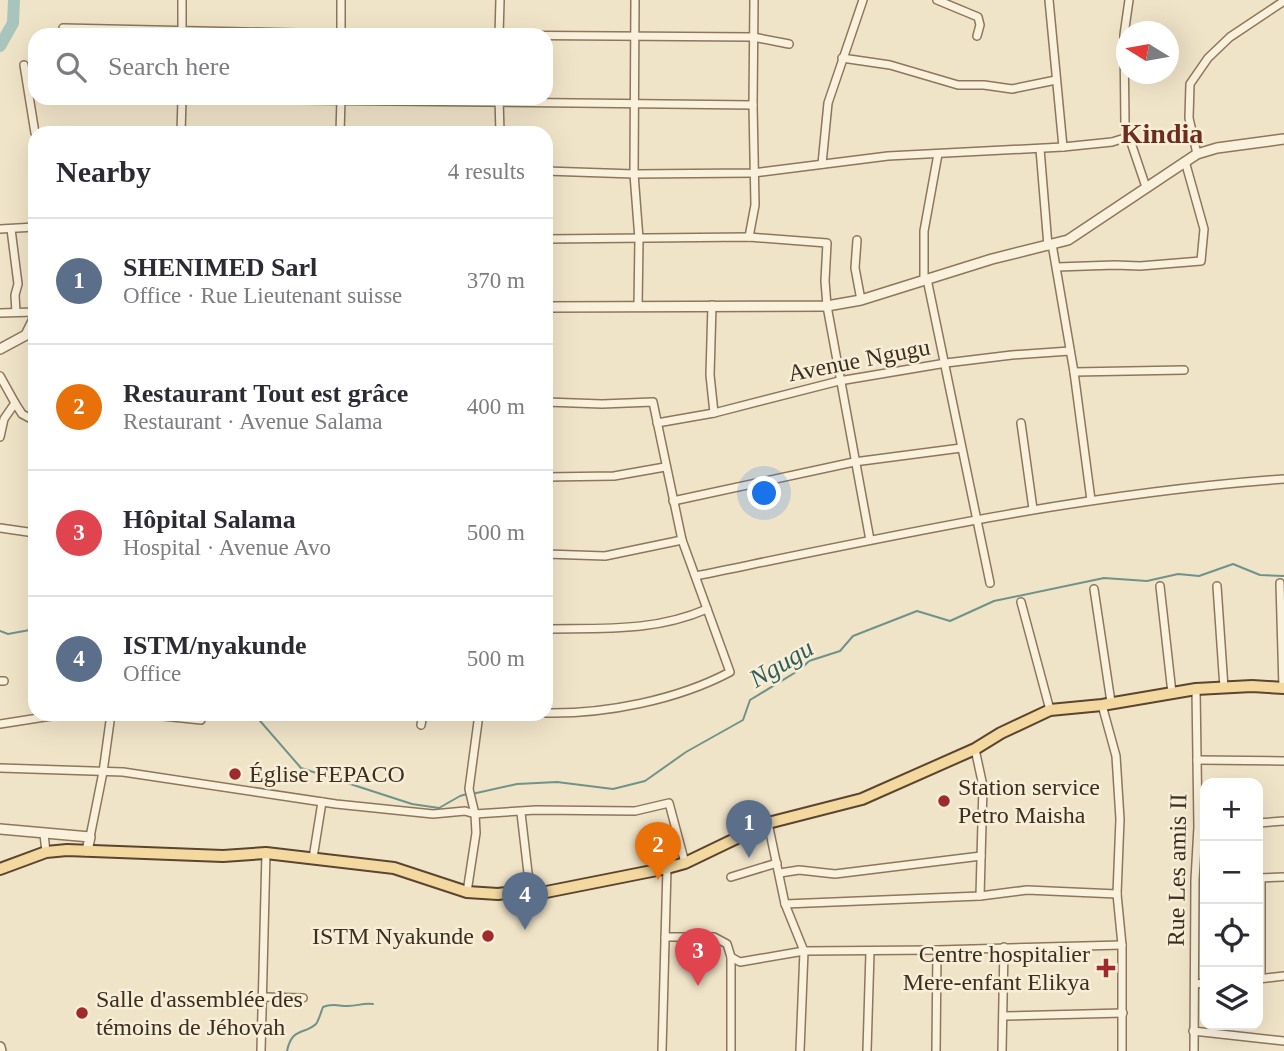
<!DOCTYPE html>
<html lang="en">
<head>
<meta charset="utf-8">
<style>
	:root { --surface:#fff; --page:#f7f7f7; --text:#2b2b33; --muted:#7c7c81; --line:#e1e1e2; --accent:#9e2a2b }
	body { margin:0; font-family:Georgia,serif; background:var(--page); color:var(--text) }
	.controls { position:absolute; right:21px; bottom:21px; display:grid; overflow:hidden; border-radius:14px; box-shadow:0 7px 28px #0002 }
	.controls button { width:63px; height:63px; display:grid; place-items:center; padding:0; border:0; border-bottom:2px solid var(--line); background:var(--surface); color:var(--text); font:35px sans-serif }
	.compass { position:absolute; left:1116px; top:21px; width:63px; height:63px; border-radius:50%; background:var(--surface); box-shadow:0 7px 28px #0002; rotate:281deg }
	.you { position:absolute; left:765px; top:494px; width:24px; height:24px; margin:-18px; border:5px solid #fff; border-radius:50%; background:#1a73e8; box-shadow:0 0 0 10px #1a73e833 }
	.badge { display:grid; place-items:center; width:46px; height:46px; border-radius:50%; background:var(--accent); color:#fff; font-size:23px; font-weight:700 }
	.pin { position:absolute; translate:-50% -58px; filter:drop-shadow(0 2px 4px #0008) }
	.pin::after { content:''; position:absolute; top:37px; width:24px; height:21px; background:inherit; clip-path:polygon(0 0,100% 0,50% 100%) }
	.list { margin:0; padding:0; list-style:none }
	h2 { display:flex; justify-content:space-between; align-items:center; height:91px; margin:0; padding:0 28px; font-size:30px }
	h2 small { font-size:23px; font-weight:400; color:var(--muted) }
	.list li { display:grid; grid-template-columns:46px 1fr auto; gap:21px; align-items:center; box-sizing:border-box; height:126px; padding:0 28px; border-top:2px solid var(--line) }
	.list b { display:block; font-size:26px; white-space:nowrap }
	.list p { margin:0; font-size:23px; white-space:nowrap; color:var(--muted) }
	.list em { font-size:23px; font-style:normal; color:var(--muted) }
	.icon { flex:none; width:38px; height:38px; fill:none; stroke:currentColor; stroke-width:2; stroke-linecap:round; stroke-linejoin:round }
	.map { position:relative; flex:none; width:1284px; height:1051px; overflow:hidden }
	.search { position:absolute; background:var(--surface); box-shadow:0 7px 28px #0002; left:28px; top:28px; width:525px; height:77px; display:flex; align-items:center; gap:18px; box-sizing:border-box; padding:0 24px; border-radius:21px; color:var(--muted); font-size:26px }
	.panel { position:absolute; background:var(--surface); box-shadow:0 7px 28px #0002; left:28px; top:126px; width:525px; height:595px; border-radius:21px }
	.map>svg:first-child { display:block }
</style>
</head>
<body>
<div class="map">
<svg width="1284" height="1051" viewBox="0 0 1284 1051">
	<rect width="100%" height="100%" fill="#f0e4c8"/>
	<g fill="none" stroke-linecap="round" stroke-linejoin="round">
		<g stroke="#6f938a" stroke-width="2">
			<path d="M0 631 8 634 35 629"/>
			<path d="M254 714 301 768 412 804 439 808 460 796 467 794"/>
			<path d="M472 794 517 784 557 782 613 789 645 781 686 752 743 720 750 700 801 669 809 661 840 651 853 636 917 611 950 621 994 601 1104 578 1147 581 1178 574 1199 576 1233 564 1260 575 1284 576"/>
			<path d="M287 1051C292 1027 304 1035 316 1024 319 1020 321 1012 323 1007 332 1003 338 1006 348 1006 358 1006 361 1003 373 1004"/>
		</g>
		<path stroke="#a9c4bc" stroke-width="12" d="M0 46 13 23 14 0"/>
		<g stroke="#8d765c" stroke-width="10">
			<g id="minor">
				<path d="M341 0V35"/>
				<path d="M635 0 634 174 639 239 638 307"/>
				<path d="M937 0 978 17 980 25 977 36"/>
				<path d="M1049 0 1063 147"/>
				<path d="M1129 0 1124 35 1125 125 1146 187"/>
				<path d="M63 28 341 34 753 37 789 44"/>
				<path d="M182 34V0"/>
				<path d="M499 35 500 0"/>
				<path d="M842 58 890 65 958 85H984L1012 89 1056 80"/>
				<path d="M24 65 35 133"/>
				<path d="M124 98 753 105"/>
				<path d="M499 98 500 133"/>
				<path d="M181 133 182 99"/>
				<path d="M340 133 341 99"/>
				<path d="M1040 149 1048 246"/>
				<path d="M1197 154 1189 118 1190 84 1208 58 1230 37 1284 1"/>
				<path d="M822 164 828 103 863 0"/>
				<path d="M546 171 634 174 753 173 888 156 1063 147 1112 142 1128 137"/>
				<path d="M0 229 35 227"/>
				<path d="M11 229 18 284 15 295 16 312"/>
				<path d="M749 237 755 205 753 105 754 0"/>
				<path d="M546 239 749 237 827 243 825 281 827 306 870 540"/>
				<path d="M857 240 855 268 861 300"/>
				<path d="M1052 244 1074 372 1091 500"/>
				<path d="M1057 267 1115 265 1140 266 1201 261 1204 229 1185 161"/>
				<path d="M927 279 990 583"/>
				<path d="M924 280V231L938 154"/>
				<path d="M712 305 710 375 714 413"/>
				<path d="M0 313 35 312"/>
				<path d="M1074 372 1184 370"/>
				<path d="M0 376 15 403 4 419 0 437"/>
				<path d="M546 402 602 404 653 402 682 540 730 672C677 700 606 714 546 713"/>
				<path d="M15 403 22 414 35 421"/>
				<path d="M657 423 714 413 839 381 946 363 1012 355 1070 351"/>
				<path d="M1021 423 1033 509"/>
				<path d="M546 477 614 476 665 467"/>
				<path d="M673 501 854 462 961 448"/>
				<path d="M0 528 35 533"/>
				<path d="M546 554 605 556 682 540"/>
				<path d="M696 576C891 536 1085 493 1284 479"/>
				<path d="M1280 583 1283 688"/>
				<path d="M1160 586 1172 693"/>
				<path d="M1217 586 1224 688"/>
				<path d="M1094 589 1111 702"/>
				<path d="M1021 602 1050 710"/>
				<path d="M546 629C603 628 654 632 707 609"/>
				<path d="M0 681H4"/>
				<path d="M1102 705 1116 756 1120 819 1117 894 1122 945V1051"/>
				<path d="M144 714 201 720 203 714"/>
				<path d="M479 714 469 789 475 814 536 810 635 811 669 803 685 863"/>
				<path d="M0 724 64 714"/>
				<path d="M421 725 423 714"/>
				<path d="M975 749 983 786 980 896"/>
				<path d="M1197 760 1284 761"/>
				<path d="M0 768 123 772 336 804 433 814 465 811 475 814 476 833 467 892"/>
				<path d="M521 813 530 890"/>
				<path d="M768 823 785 904 804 951 800 1051"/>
				<path d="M1258 823 1284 821"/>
				<path d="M44 834 46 852"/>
				<path d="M90 837 103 772 111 714"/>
				<path d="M313 858 322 802"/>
				<path d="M780 873 799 870 835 874 981 856"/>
				<path d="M731 877 777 863"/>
				<path d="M1258 878 1284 877"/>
				<path d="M785 904 980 896 1027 890 1117 894"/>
				<path d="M665 937H714L727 944 731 957V1051"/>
				<path d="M731 957 740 962 804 951 937 950 1122 945"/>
				<path d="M1261 978V878"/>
				<path d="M1258 979 1284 976"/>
				<path d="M1195 984 1205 983"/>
				<path d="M264 997 303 998"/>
				<path d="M1004 1016 1123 1013"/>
				<path d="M1193 1031 1284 1041"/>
				<path d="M261 1051 266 853"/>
				<path d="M662 1051 667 868"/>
				<path d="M867 1051 870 952"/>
				<path d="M936 1051 937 950"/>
				<path d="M1002 1051 1004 947"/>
				<path d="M1194 1051 1195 880 1198 827 1196 689"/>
			</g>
		</g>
		<g stroke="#8d765c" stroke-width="12">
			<g id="tertiary">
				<path d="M546 307 827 306 861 300 992 259 1068 240 1197 154 1217 148 1284 139"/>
				<path d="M0 349 26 335 35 317"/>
				<path d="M0 829 90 837 87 851"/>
				<path d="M0 1047 1 1051"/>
			</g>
		</g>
		<g stroke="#5b4430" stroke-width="14">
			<path id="primary" d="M0 869 46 852 67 850 223 856 266 853 394 868 467 892 498 894 530 890 541 893 667 868 685 863 768 823 862 799 975 749 1001 733 1050 710 1102 705 1196 689 1252 686 1284 688"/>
		</g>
		<use href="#minor" stroke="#faf1dc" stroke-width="7"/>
		<use href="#tertiary" stroke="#faf1dc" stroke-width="9"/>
		<use href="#primary" stroke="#f3d9a0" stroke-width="10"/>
	</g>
	<g fill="#9e2a2b" stroke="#f7eed8" stroke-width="2.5">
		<circle cx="235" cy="774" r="7"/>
		<circle cx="944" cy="801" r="7"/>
		<circle cx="488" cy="936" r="7"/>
		<path d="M1102.5 957.5h7v7h7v7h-7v7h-7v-7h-7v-7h7z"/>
		<circle cx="82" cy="1013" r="7"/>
	</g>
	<g text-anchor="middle" stroke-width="5" stroke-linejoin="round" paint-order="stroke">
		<g font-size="24" fill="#3d2e20" stroke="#f7eed8">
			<text transform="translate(859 360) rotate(-11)" y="8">Avenue Ngugu</text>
			<text transform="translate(1177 870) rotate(-89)" y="8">Rue Les amis II</text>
		</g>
		<g font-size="24" fill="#3d2e20" stroke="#f7eed8" text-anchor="start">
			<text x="249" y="782">Église FEPACO</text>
			<text x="958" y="795">Station service<tspan x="958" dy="28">Petro Maisha</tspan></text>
			<text x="474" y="944" text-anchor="end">ISTM Nyakunde</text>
			<text x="1090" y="962" text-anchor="end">Centre hospitalier<tspan x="1090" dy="28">Mere-enfant Elikya</tspan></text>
			<text x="96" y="1007">Salle d'assemblée des<tspan x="96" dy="28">témoins de Jéhovah</tspan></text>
		</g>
		<g font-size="26" font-style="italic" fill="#2f5d5a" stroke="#f7eed8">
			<text transform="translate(781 663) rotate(-31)" y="9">Ngugu</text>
		</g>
		<g font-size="28" font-weight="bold" fill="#6b2e1e" stroke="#f7eed8">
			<text x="1162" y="143">Kindia</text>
		</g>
	</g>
</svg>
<div class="controls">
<button>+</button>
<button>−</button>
<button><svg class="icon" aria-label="locate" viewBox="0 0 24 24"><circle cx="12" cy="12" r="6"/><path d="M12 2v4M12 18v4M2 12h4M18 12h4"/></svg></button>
<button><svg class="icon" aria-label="layers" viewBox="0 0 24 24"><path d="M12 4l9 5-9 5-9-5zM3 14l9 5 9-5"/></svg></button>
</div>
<svg class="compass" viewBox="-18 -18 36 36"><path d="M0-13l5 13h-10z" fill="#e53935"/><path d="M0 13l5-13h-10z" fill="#7c7c81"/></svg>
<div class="you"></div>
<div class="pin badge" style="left:749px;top:858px;background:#5c6f8a">1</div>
<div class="pin badge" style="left:658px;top:880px;background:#e8710a">2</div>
<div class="pin badge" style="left:698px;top:986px;background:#e0444e">3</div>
<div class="pin badge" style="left:525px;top:930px;background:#5c6f8a">4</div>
<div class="search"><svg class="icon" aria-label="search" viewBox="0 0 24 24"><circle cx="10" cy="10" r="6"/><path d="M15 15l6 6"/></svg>Search here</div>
<section class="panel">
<h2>Nearby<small>4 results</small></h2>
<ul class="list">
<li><span class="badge" style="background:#5c6f8a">1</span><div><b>SHENIMED Sarl</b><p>Office · Rue Lieutenant suisse</p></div><em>370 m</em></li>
<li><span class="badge" style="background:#e8710a">2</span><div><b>Restaurant Tout est grâce</b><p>Restaurant · Avenue Salama</p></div><em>400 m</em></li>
<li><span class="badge" style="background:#e0444e">3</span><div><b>Hôpital Salama</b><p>Hospital · Avenue Avo</p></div><em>500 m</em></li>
<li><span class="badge" style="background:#5c6f8a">4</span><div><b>ISTM/nyakunde</b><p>Office</p></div><em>500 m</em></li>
</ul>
</section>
</div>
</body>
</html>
